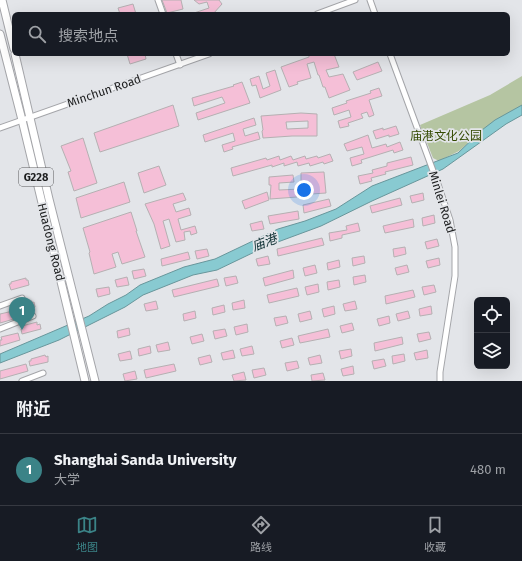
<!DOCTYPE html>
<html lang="zh">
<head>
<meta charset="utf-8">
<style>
	:root { --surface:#171b24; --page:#242831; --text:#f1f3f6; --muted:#9ea1a6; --line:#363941; --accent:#3b8387 }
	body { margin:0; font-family:"Fira Sans","Noto Sans SC",sans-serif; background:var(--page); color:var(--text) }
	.controls { position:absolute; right:12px; bottom:12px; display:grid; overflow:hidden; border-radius:6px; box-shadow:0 4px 16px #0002 }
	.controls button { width:36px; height:36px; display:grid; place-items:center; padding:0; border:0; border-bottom:1px solid var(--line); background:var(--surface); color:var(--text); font:20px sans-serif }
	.you { position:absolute; left:304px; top:190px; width:14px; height:14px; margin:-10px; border:3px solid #fff; border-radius:50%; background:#1a73e8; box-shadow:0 0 0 6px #1a73e833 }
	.badge { display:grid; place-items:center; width:26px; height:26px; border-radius:50%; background:var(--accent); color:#fff; font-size:13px; font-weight:700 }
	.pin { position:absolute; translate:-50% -33px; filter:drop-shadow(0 1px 2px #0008) }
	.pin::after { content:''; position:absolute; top:21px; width:14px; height:12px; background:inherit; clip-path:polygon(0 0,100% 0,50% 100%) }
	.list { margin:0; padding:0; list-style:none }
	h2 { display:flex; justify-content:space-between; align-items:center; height:52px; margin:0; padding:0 16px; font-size:17px }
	h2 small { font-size:13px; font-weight:400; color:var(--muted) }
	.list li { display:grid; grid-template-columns:26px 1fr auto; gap:12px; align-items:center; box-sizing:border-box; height:72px; padding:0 16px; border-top:1px solid var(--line) }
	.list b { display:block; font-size:15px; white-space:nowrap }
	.list p { margin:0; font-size:13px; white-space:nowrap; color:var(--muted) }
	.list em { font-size:13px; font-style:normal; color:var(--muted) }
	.icon { flex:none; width:22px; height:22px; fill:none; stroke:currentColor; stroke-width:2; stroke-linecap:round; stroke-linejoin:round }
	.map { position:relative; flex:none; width:522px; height:381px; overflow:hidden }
	.search { position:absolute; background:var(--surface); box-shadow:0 4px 16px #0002; left:12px; right:12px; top:12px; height:44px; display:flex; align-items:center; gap:10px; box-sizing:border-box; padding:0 14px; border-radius:6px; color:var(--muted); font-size:15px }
	.sheet { height:124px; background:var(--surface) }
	nav { display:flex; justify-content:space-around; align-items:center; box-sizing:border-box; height:56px; border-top:1px solid var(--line); background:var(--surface); font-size:11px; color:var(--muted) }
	nav a { display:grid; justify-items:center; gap:2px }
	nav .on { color:var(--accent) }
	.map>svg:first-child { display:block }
</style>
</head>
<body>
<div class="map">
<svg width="522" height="381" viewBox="0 0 522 381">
	<rect width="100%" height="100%" fill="#e3e5e9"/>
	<path fill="#b5c5a2" d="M522 76V107L485 128 459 151 439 161 433 158 420 125 490 95Z"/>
	<path fill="#88cad1" stroke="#68969b" d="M522 105V115L506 124 443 169 372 201 321 226 267 246 217 270 193 275 143 295 125 307 59 340 0 363V354L89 316 108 304 126 295 140 285 184 267 215 259 278 229 305 221 336 209 372 186 458 153 482 130 495 120Z"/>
	<g fill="#f5bfd7" stroke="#b5b0b2" fill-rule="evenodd">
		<path d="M162 0H181L183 9 167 13Z"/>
		<path d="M194 0H219L222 4 213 14H191L209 8 207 2 199 4Z"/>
		<path d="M133 4 136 14H120L118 8Z"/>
		<path d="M127 54H145L146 59 130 64Z"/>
		<path d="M312 54H334L339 67 326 70 329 77 343 74 350 90 329 98 325 87H323L319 75H318L314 62 307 64 311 78 297 82 298 84 289 87 281 67 309 57V55Z"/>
		<path d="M378 62 382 71 357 80 353 72Z"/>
		<path d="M275 70 281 90 260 98 256 85 252 86 250 79 259 76 263 89 270 86 266 73Z"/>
		<path d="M242 82 250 103 198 120 196 113 225 103 222 97 194 106 192 98 234 86 233 85Z"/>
		<path d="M379 88 382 96 369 100 374 115 369 117 367 112 361 114 363 118 348 123 349 126 340 128 338 121 351 117 349 110 334 115 332 108 347 103 346 101 371 93 370 91Z"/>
		<path d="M173 105 179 126 100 152 94 133Z"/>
		<path d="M301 113 317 114V136H292L263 138 262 131 263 130 261 116ZM308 121V128L287 129 286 122Z"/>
		<path d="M254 118 256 125 243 129 245 136 258 132 260 139 232 147 233 149 224 152 222 145 235 141 233 133 205 142 203 135Z"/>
		<path d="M396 126 399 134 389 137V135L376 139 373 131 383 128V130Z"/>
		<path d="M368 135 372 148 386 144 387 147 400 142 403 150 394 153 393 150 361 160 362 163 352 166 350 158 364 154 362 147 347 151 344 144Z"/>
		<path d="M83 138 97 183 74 191 68 172 71 171 61 146Z"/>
		<path d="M330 154 333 161 324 164 323 162 310 166 309 163 298 166 297 162 284 166V163L272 167V165L233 176 231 168 266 158 267 160 279 156 280 160 291 156 293 160 305 156 306 159 317 156 318 158Z"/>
		<path d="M411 157 413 165 385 172 386 174 371 178 372 181 360 184 358 176 373 173 372 170 387 166V163Z"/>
		<path d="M159 166 166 185 144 193 138 173Z"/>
		<path d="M324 172 326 193 297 195V197L270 199 271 185H269V177L293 175 294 182 279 183V190L301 189V173Z"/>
		<path d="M124 182 130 202 81 218 76 198Z"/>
		<path d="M267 192 269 200 245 209 242 201Z"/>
		<path d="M183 193 186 200 173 204 176 212 189 208 191 215 178 219 181 230 195 226 197 233 191 235 190 231 184 232 185 240 176 242 169 219 163 221 170 246 161 249 154 224 145 204Z"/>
		<path d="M423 193 424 200 412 203 410 196Z"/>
		<path d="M400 198 402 205 372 213 370 206Z"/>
		<path d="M329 199 331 206 304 213 303 205Z"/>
		<path d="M298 211 299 219 270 224 268 216Z"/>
		<path d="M131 212 137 231H136L145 257 122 264 118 252 112 254 116 267 94 274 89 253 90 252 83 228Z"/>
		<path d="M434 215 435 223 423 226 422 218Z"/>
		<path d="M413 219 414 227 385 233 383 226Z"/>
		<path d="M262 221 264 229 252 231 250 224Z"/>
		<path d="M358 223 360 231 342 235V238L330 241 329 233 347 230 346 226Z"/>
		<path d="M322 238 324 245 278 256 277 249Z"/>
		<path d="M437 239 439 246 427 249 425 242Z"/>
		<path d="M405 247 406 254 394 257 393 249Z"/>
		<path d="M207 249 209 256 197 259 195 251Z"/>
		<path d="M188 252 190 259 162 266 161 259Z"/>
		<path d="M268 256 270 264 258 266 256 259Z"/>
		<path d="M364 256 365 263 353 266 352 258Z"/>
		<path d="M439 258 440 265 428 268 426 261Z"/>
		<path d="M339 260 340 267 328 270 327 263Z"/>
		<path d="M315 265 317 273 305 276 303 268Z"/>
		<path d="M407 265 409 272 397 275 395 268Z"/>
		<path d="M144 269 146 276 134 279 132 271Z"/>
		<path d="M293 270 294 278 265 286 263 278Z"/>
		<path d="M365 275 366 282 354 285 353 277Z"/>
		<path d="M236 276 238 283 226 286 224 278Z"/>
		<path d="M127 277 129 285 117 287 115 280Z"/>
		<path d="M26 278V280H28L29 285 11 290 9 284H11V282Z"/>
		<path d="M217 279 219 286 174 297 172 290Z"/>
		<path d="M339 280 340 287 328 290 327 282Z"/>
		<path d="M318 284 319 292 307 295 305 287Z"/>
		<path d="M434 285 436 292 424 295 422 287Z"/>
		<path d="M109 287 110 294 98 297 96 289Z"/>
		<path d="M297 288 299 296 269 303 267 295Z"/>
		<path d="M413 290 415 297 386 304 385 296Z"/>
		<path d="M244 300 245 308 233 310 232 303Z"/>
		<path d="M32 301V303L34 302 35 307 16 312 15 307 17 306V304Z"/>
		<path d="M156 301 158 309 146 311 144 304Z"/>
		<path d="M355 301 357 309 345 311 343 304Z"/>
		<path d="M224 305 225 312 213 315 212 308Z"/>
		<path d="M334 306 335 314 324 317 322 309Z"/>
		<path d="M431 306 432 314 420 316 419 309Z"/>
		<path d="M13 311 14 319 0 323V314Z"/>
		<path d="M195 311 196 318 184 321 183 314Z"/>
		<path d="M310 311 312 319 300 322 298 314Z"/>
		<path d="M408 311 410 318 398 321 396 314Z"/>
		<path d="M286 316 288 323 276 326 274 318Z"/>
		<path d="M389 316 390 323 379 326 377 319Z"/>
		<path d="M37 322V325L40 324 41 329 22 334 21 329 23 328 22 326Z"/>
		<path d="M352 323 354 330 342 333 340 326Z"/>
		<path d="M247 324 248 332 236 335 234 327Z"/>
		<path d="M129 328 130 335 118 338 117 331Z"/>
		<path d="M225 329 227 336 215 339 213 331Z"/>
		<path d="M328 329 330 337 300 343 298 336Z"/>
		<path d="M429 332 431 339 419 342 417 334Z"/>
		<path d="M18 333 20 340 0 346V340H2L1 337Z"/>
		<path d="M202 334 204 341 192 344 190 337Z"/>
		<path d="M402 337 403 344 375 351 374 343Z"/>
		<path d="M292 338 294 345 282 348 280 341Z"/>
		<path d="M168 342 170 350 158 352 156 345Z"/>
		<path d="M150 346 151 353 139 356 138 349Z"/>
		<path d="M252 346 254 354 242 356 240 349Z"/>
		<path d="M351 349 352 356 341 359 339 351Z"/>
		<path d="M233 350 235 358 223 360 221 353Z"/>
		<path d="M427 350 428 358 416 360 414 353Z"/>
		<path d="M130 351 132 359 120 361 118 354Z"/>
		<path d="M404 354 405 361 393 364 392 356Z"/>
		<path d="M45 355 46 357 48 356V362L30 366 29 361H31V359Z"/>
		<path d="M210 355 212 362 200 365 198 358Z"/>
		<path d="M320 355 322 363 310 365 308 358Z"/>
		<path d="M384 359 386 366 374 369 372 361Z"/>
		<path d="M297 361 299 368 287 371 285 363Z"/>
		<path d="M26 364 28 371 0 379V371Z"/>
		<path d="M174 364 176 371 146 378 144 370Z"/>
		<path d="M353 366 354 374 343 376 341 369Z"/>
		<path d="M264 368 266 375 254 378 252 370Z"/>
		<path d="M135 371 137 379 125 381 123 374Z"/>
		<path d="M244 372 246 380 234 381 232 375Z"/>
		<path d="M323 373 325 380 312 381 311 375Z"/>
	</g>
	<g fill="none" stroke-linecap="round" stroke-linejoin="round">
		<g stroke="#a4a5a9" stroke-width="7">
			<g id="minor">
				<path d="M158 0 163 14"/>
				<path d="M370 0 375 14"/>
				<path d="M317 14 355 0"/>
				<path d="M176 54 180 65"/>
				<path d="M390 54 439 187 450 220 455 247V276L440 372V381"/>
				<path d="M0 128 209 54"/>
				<path d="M0 306 22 298"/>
				<path d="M0 329 33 316"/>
				<path d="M22 381 43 373"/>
			</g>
		</g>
		<g stroke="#a4a5a9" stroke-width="9">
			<g id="highway">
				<path d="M2 0 14 49"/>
				<path d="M0 34 22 120 85 381"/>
				<path d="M15 54 49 199 95 381"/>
			</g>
		</g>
		<use href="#minor" stroke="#fff" stroke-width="5"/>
		<use href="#highway" stroke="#fff" stroke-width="7"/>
	</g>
	<g text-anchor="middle" stroke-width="3.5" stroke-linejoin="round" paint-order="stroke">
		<rect fill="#e3e5e9" stroke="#58595b" stroke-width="1" x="19" y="168" width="34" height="18" rx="3"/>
		<g font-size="11" font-weight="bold" fill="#1c1d1e">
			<text x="36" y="181">G228</text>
		</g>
		<g font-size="12" fill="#1c1d1e" stroke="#e3e5e9">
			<text transform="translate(104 91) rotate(-19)" y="4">Minchun Road</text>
			<text transform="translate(442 202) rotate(73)" y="4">Minlei Road</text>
			<text transform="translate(51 242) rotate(76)" y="4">Huadong Road</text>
		</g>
		<g font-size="12" fill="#334a00" stroke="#e3e5e9">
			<text x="446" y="140">庙港文化公园</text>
		</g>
		<g font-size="13" font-style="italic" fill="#103135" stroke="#e3e5e9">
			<text transform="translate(264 242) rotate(-21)" y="5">庙港</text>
		</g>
	</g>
</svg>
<div class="controls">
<button><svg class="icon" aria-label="locate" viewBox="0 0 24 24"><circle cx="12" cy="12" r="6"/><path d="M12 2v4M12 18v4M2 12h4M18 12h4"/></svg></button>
<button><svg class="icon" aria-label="layers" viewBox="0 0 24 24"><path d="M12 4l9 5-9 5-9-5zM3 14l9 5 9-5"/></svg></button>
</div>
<div class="you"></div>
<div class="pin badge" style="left:22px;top:330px">1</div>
<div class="search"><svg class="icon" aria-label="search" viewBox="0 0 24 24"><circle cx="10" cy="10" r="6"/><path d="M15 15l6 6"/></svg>搜索地点</div>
</div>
<section class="sheet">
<h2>附近<small></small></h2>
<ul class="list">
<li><span class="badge">1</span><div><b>Shanghai Sanda University</b><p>大学</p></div><em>480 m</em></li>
</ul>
</section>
<nav>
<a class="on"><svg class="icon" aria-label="map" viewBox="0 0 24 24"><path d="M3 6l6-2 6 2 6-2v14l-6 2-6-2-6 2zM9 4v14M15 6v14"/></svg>地图</a>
<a><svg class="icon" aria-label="directions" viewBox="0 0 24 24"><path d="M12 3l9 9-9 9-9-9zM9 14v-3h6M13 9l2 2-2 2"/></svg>路线</a>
<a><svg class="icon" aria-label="saved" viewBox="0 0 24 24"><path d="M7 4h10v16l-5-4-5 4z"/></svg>收藏</a>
</nav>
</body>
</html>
